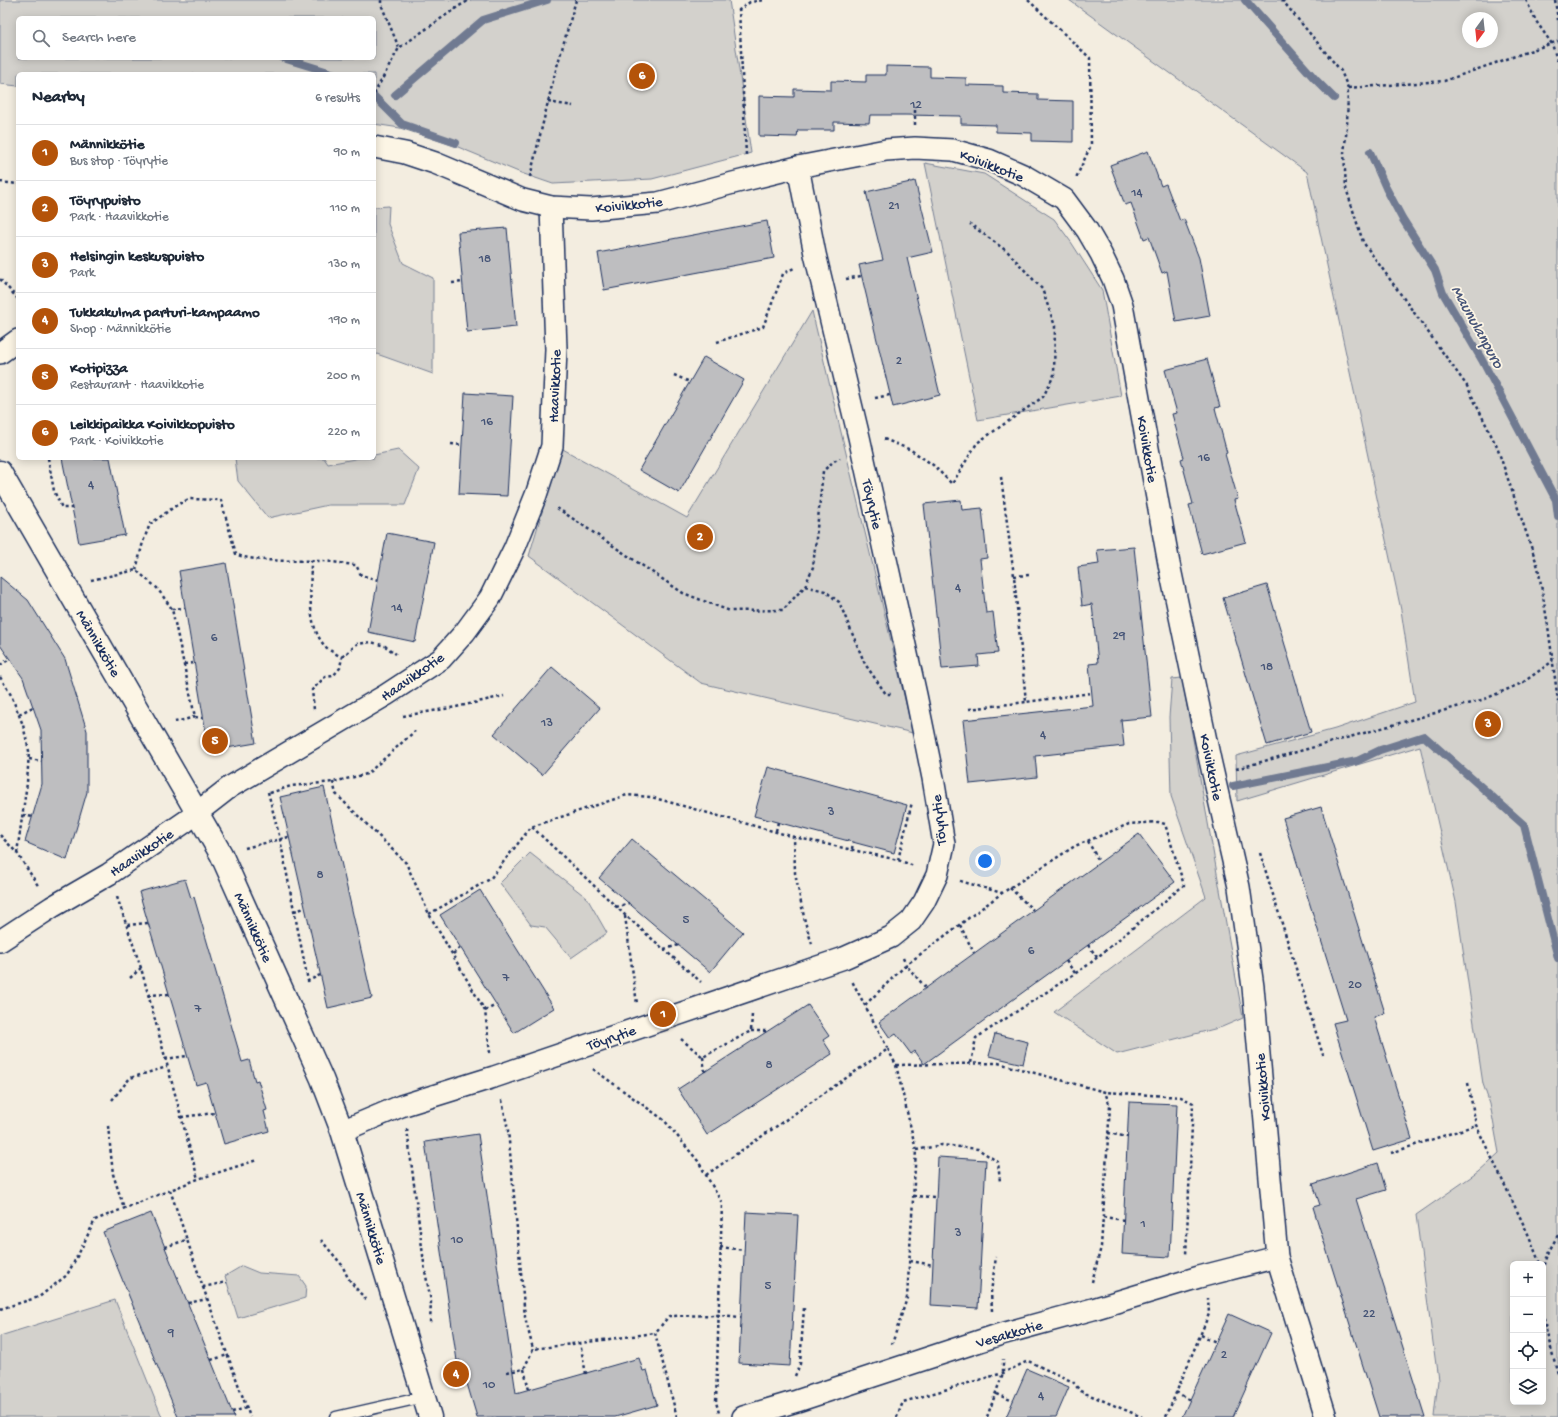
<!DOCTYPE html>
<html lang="en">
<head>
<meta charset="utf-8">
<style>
	:root { --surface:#fff; --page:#f2f2f3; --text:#1f2937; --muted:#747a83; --line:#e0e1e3; --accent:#b45309 }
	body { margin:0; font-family:"Gochi Hand",sans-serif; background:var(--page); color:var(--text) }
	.controls { position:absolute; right:12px; bottom:12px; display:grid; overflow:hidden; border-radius:6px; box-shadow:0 2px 10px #0003 }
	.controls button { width:36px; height:36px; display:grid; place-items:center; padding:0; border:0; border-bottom:1px solid var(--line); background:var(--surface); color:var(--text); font:20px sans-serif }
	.compass { position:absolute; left:1462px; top:12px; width:36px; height:36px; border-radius:50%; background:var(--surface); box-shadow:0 2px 10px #0003; rotate:195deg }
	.you { position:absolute; left:985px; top:861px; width:14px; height:14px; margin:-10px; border:3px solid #fff; border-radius:50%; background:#1a73e8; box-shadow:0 0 0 6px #1a73e833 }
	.badge { display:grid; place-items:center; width:26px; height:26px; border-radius:50%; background:var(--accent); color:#fff; font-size:13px; font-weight:700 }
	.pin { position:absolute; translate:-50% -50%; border:2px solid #fff; box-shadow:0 1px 4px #0006 }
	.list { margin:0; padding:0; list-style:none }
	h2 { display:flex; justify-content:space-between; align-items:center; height:52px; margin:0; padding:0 16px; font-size:17px }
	h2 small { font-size:13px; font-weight:400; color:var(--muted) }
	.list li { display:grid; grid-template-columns:26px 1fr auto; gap:12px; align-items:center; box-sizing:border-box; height:56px; padding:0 16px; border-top:1px solid var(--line) }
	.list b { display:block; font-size:15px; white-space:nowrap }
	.list p { margin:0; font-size:13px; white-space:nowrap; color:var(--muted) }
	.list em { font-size:13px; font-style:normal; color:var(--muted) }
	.icon { flex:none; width:22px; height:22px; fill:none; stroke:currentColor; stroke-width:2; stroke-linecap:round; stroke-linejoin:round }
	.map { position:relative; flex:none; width:1558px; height:1417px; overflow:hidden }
	.search { position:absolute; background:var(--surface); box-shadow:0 2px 10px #0003; left:16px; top:16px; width:360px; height:44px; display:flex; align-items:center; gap:10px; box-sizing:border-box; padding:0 14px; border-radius:6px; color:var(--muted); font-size:15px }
	.panel { position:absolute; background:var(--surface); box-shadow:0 2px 10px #0003; left:16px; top:72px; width:360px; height:388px; border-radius:6px }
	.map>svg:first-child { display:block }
</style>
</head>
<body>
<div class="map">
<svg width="1558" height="1417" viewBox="0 0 1558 1417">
	<rect width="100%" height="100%" fill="#f3ede0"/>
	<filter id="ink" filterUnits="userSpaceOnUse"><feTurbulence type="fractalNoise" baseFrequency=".025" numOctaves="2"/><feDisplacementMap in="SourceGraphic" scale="8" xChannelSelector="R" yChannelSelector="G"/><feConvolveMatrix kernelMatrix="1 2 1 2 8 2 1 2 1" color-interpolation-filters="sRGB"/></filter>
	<g filter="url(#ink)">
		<g fill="#d3d1cc" stroke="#778095" fill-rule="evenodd">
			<path d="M0 0H729L751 153 652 179 553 184 521 173 458 147 400 128 374 124V74H18V86L0 84ZM18 18H374V58H18Z"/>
			<path d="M1069 0H1558V1417H1434L1438 1380 1416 1215 1478 1172 1499 1153 1490 1104 1483 1084 1456 902 1420 746 1237 801 1236 756 1335 729 1415 702 1401 610 1307 172ZM1468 18H1492V42H1468ZM1513 1264H1543V1402H1513Z"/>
			<path d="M925 163 984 174 1054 219 1071 242 1102 290 1121 396 978 420Z"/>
			<path d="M389 206 388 224 403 263 433 278V374L374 353V207Z"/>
			<path d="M812 311 913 733 701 683 529 556 561 448 687 518Z"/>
			<path d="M398 450 419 469 405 505H328L268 518 238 481 235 458H324L328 464 360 458H374V455Z"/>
			<path d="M1182 678 1243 1018 1222 1027 1117 1054 1054 1012 1206 897 1171 796 1169 717 1172 679Z"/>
			<path d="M530 853 587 898 607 933 571 958 545 927 531 925 500 883Z"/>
			<path d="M242 1266 259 1273 299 1276 306 1286 305 1298 238 1318 225 1276Z"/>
			<path d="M115 1300 162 1417H0V1336Z"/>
		</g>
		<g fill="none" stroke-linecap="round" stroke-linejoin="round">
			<g stroke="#707a91" stroke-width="8">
				<path d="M1245 0 1315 79 1334 98"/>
				<path d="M283 58 335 74"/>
				<path d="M395 95 483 20 547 0"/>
				<path d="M374 96 402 124 456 143"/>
				<path d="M1370 152 1386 188 1402 218 1435 270 1443 293 1482 360 1556 500 1558 516"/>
				<path d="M1233 786 1357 761 1380 750 1424 736 1524 825 1558 958"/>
			</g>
		</g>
		<g fill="#bebec0" stroke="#1b2f5e">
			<path d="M886 66 930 67V77L966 78V85L1003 86V93L1038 94V100L1073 101V142L1032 141V133L996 132V125L961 124V116L905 115H870L869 123 834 122V130H798L797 137 759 136V96L794 97V89L831 90V81L866 82V75H886Z"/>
			<path d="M1148 151 1161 186 1166 184 1180 221 1184 219 1199 258 1210 316 1176 322 1167 271 1162 273 1149 237 1144 239 1131 203 1125 205 1110 165Z"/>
			<path d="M915 181 933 252 907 258 940 395 893 407 859 265 883 260 866 192Z"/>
			<path d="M767 221 774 258 604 290 598 253Z"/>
			<path d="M507 228 516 327 467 332 458 232Z"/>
			<path d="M704 357 744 380 679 493 639 470Z"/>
			<path d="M1207 359 1220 407 1215 408 1227 453 1225 454 1238 499 1234 500 1246 542 1202 554 1189 505 1193 504 1181 459 1184 458 1172 414 1177 413 1165 370Z"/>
			<path d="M465 393 513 396 507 496 459 494Z"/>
			<path d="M62 458H110L125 535 79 543Z"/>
			<path d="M961 500 962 510 982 508 987 558 980 559 986 613 993 612 998 653 978 655 979 666 942 669 924 504Z"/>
			<path d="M387 533 434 542 415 642 368 632Z"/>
			<path d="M1134 547 1152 717 1121 720 1124 746 1035 756 1037 777 970 784 963 720 1093 706 1089 664 1098 663 1092 604 1082 606 1078 567 1099 564 1097 550Z"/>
			<path d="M226 563 256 743 209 751 179 571Z"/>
			<path d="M0 577 28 600 65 659 87 731V792L67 860 25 842 42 784 41 730 23 678 0 645Z"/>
			<path d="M1267 585 1311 732 1267 745 1223 598Z"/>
			<path d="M552 667 600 708 542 775 494 734Z"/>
			<path d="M768 767 907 805 894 853 754 816Z"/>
			<path d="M324 787 372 998 328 1008 280 797Z"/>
			<path d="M1321 807 1385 1013 1374 1017 1412 1139 1373 1151 1333 1023 1346 1020 1283 818Z"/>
			<path d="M1139 834 1175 882 924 1064 915 1051 911 1054 896 1034 890 1038 879 1022Z"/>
			<path d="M632 839 743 932 710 972 599 878Z"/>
			<path d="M185 879 191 898 194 897 242 1062 249 1060 255 1081 258 1080 267 1110 264 1111 269 1131 224 1144 206 1082 196 1085 139 892Z"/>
			<path d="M480 890 554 1008 514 1033 440 915Z"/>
			<path d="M808 1005 829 1036 823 1040 832 1054 707 1135 678 1089Z"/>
			<path d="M995 1034 1028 1042 1023 1064 989 1056Z"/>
			<path d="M1129 1102 1177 1104 1170 1257 1122 1254Z"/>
			<path d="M478 1134 516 1393 639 1358 643 1371 647 1370 657 1405 615 1417H477L460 1360 457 1361 425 1142Z"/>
			<path d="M938 1157 986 1160 978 1308 931 1305Z"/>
			<path d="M1378 1163 1386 1190 1356 1199 1425 1417H1379L1313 1207 1320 1205 1313 1184Z"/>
			<path d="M746 1212 798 1215 790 1366 739 1363Z"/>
			<path d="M151 1213 211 1360 234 1417H178L103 1232Z"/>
			<path d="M1229 1314 1271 1333 1233 1417H1182Z"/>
			<path d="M1027 1369 1069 1387 1056 1417H1006Z"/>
		</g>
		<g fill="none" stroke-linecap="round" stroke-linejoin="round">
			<g stroke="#1b2f5e" stroke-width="13">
				<path id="lane" d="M336 1417 424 1397"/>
			</g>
			<g stroke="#1b2f5e" stroke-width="24">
				<g id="street">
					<path d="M374 147 405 153 435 163 523 200 551 207 591 209 658 203 733 183 798 167 886 150 915 148 953 150 989 160 1023 175 1064 199 1087 230 1101 254 1113 279 1122 305 1169 564 1210 760 1239 887 1253 987 1277 1257 1326 1417"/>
					<path d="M0 353 18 340"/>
					<path d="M0 941 52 907 109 874 185 822 230 787 386 695 441 659 465 632 490 598 515 547 536 495 552 446 556 349 551 207"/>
					<path d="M342 1131 401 1106 494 1077 844 958 891 937 911 921 924 902 937 875 944 844 933 778 916 695 859 437 815 254 798 167"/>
					<path d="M743 1417 797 1401 998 1335 1093 1309 1199 1277 1277 1257"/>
				</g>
			</g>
			<g stroke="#1b2f5e" stroke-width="25">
				<path id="secondary" d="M0 472 221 854 322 1079 342 1131 430 1417"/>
			</g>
			<g stroke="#1b2f5e" stroke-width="2.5" stroke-dasharray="3 3" stroke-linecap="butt">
				<path d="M381 0V4L399 48"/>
				<path d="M1028 0 1090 58 1091 145 1076 178"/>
				<path d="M1282 0 1341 71 1348 88 1347 127 1344 153 1346 188 1363 242 1467 386 1497 447 1538 567 1548 626 1558 701"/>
				<path d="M1526 0 1536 21 1552 44 1558 63"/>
				<path d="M1555 0 1558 20"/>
				<path d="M1348 88 1444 81 1558 41"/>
				<path d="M374 94 399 48 459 6 470 0"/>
				<path d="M548 102 573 106"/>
				<path d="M915 125V106"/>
				<path d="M746 155 739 10 750 2 765 0"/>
				<path d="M530 177 554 77 576 0"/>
				<path d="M0 182 18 184"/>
				<path d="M0 279 18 299"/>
				<path d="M846 279 861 276"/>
				<path d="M452 283 463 282"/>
				<path d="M717 342 763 327 783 274 794 268"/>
				<path d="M674 375 690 382"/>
				<path d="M875 398 890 395"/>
				<path d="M884 439 911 450 933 465 952 484 977 443 1043 397 1054 375 1055 326 1042 289 1008 252 970 224"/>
				<path d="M451 444 462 445"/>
				<path d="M48 458 54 491 62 508H72"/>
				<path d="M1001 477 1014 576 1026 702 1091 693"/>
				<path d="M557 508 683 593 730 611 783 610 805 586 813 567 823 471 834 461 840 458"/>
				<path d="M311 560C311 587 306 623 324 645 328 650 336 654 342 657L340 668 333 676 325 677 312 690 314 710"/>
				<path d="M136 570 143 542 150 524 177 505 189 499 221 500 236 554C253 563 297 560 319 561 331 561 343 564 356 565L361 575 378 580"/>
				<path d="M1014 576 1029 575"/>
				<path d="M91 580 136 570 157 588 172 609 195 717 175 722"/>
				<path d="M805 586 825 591 839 602 865 664 886 694H891"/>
				<path d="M172 609 185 608"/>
				<path d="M342 657 357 644 371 642 385 646 396 654"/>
				<path d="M184 664 194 663"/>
				<path d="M0 665 10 659"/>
				<path d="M0 677 11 695 23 725 29 751 27 783 17 853"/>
				<path d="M969 709 1026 702"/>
				<path d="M19 714 33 707"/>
				<path d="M403 716 456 707 504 696"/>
				<path d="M195 717 203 718"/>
				<path d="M29 759 42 761"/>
				<path d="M1236 769 1485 699 1522 683 1553 661"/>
				<path d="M333 782 336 794 406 863 429 914 485 1011 490 1053"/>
				<path d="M268 792 280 839 308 981 320 975"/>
				<path d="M270 793 291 786 333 782 367 774 415 731"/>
				<path d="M23 815 33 817"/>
				<path d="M532 827 625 915 701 982"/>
				<path d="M776 831 778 822"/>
				<path d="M0 835 17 853 39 887"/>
				<path d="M1088 841 1099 862"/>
				<path d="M245 848 289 837"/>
				<path d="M852 849 853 843"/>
				<path d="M1260 853 1323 1055"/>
				<path d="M898 860 912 802"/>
				<path d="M960 881 1002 893"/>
				<path d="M1010 888 1033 910"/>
				<path d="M117 897 141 968 198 1179"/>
				<path d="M616 907 629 903"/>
				<path d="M294 911 305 908"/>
				<path d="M429 914 490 879 531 827 627 795 651 797 794 837"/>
				<path d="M625 916 637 1004"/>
				<path d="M127 925 148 923"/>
				<path d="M960 925 974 953"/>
				<path d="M812 944 805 922 795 873 794 837 898 860 914 866"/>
				<path d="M1088 945 1097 957"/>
				<path d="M664 949 679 945"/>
				<path d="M453 954 460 948"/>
				<path d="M903 958 906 965 1002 893 1075 846 1129 824 1158 822 1165 824 1184 885 1088 965 976 1038 971 1063"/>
				<path d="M1066 961 1075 973"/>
				<path d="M130 978 141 968"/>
				<path d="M148 995 169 994"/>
				<path d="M865 1005 906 965 926 988"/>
				<path d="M485 1011 496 1005"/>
				<path d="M751 1031H768"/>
				<path d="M681 1039 703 1057 751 1031 752 1014"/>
				<path d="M888 1049 896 1065 916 1150 907 1298 892 1344"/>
				<path d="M703 1057 705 1072"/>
				<path d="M165 1059 187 1056"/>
				<path d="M896 1065 998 1063 1105 1092 1181 1097 1193 1103 1186 1255"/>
				<path d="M593 1069 664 1120 698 1161 722 1203 716 1402 719 1413"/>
				<path d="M1468 1083 1476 1125 1529 1236 1540 1264"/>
				<path d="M112 1100 130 1078 167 1067"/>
				<path d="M502 1100 508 1130 525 1317 533 1349"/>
				<path d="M181 1117 215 1113"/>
				<path d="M108 1126 113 1174 124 1208"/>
				<path d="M407 1129 425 1271 431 1301 430 1324"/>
				<path d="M1108 1133 1128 1137"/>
				<path d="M916 1150 942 1145 978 1149 998 1162 1000 1182"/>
				<path d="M1391 1153 1476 1125"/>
				<path d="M706 1175 888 1049 852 981"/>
				<path d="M170 1190 203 1287 227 1282"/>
				<path d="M913 1196 936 1197"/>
				<path d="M1103 1217 1124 1220"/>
				<path d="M321 1240 342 1265 348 1278 359 1292 368 1301"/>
				<path d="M165 1247 186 1240"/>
				<path d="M720 1247 744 1250"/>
				<path d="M910 1261 933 1265"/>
				<path d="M1543 1271 1549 1251 1558 1235"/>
				<path d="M1092 1282 1101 1247 1110 1106 1105 1092"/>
				<path d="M203 1287 250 1417"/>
				<path d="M188 1303 207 1299"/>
				<path d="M0 1309 39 1297 67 1275 80 1251 95 1220 198 1179 257 1160"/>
				<path d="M992 1311 991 1292 996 1257"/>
				<path d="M1543 1312 1546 1330 1558 1374"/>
				<path d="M1201 1335 1216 1342"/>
				<path d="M211 1360 228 1355"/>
				<path d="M524 1369 529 1390"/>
				<path d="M507 1372 524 1369 533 1349 580 1343"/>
				<path d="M586 1374 580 1343 655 1333"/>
				<path d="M795 1376 800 1364 804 1308"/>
				<path d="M1176 1392 1190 1400"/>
				<path d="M996 1394 1013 1401"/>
				<path d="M232 1412 246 1408"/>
				<path d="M677 1417 655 1333 669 1316 719 1315 741 1317"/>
				<path d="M896 1417H897L903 1402 1003 1373 1028 1361 1073 1382 1080 1391 1142 1417"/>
				<path d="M987 1417 1003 1373V1359"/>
				<path d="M1166 1417 1209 1314 1208 1298"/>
			</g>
			<use href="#lane" stroke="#fcf5e5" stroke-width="10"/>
			<use href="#street" stroke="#fcf5e5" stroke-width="21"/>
			<use href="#secondary" stroke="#fcf5e5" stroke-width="22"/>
		</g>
	</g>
	<g text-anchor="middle" stroke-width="3.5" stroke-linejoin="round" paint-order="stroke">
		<g font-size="13" fill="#445376">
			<text x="916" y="108">12</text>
			<text x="1137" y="196">14</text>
			<text x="894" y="209">21</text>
			<text x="485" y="262">18</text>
			<text x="899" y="364">2</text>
			<text x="487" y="425">16</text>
			<text x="1204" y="461">16</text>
			<text x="91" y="488">4</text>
			<text x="958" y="591">4</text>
			<text x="397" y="611">14</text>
			<text x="1119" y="639">29</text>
			<text x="214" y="641">6</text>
			<text x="1267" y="670">18</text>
			<text x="547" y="726">13</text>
			<text x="1043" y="738">4</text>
			<text x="831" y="815">3</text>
			<text x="320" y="878">8</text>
			<text x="686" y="923">5</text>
			<text x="1031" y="954">6</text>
			<text x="506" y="981">7</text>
			<text x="1355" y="988">20</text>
			<text x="198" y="1012">7</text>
			<text x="769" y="1068">8</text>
			<text x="1143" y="1227">1</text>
			<text x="958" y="1236">3</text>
			<text x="457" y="1243">10</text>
			<text x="768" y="1289">5</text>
			<text x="1369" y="1317">22</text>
			<text x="171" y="1336">9</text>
			<text x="1224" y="1358">2</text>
			<text x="489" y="1388">10</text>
			<text x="1041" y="1399">4</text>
		</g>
		<g font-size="15" fill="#1b2f5e" stroke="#fcf5e5">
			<text transform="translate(992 165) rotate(21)" y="5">Koivikkotie</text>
			<text transform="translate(629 204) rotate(-6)" y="5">Koivikkotie</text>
			<text transform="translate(554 386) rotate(-88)" y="5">Haavikkotie</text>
			<text transform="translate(1148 449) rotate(80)" y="5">Koivikkotie</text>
			<text transform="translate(873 504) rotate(77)" y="5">Töyrytie</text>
			<text transform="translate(99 643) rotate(60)" y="5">Männikkötie</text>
			<text transform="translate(412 676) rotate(-35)" y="5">Haavikkotie</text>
			<text transform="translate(1212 767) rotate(78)" y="5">Koivikkotie</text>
			<text transform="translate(938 820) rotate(-96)" y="5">Töyrytie</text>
			<text transform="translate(141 852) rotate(-34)" y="5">Haavikkotie</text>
			<text transform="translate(254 927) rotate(66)" y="5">Männikkötie</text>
			<text transform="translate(611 1037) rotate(-19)" y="5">Töyrytie</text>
			<text transform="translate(1262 1087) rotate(-95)" y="5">Koivikkotie</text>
			<text transform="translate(372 1228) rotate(73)" y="5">Männikkötie</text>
			<text transform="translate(1009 1333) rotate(-16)" y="5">Vesakkotie</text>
		</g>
		<g font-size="16" font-style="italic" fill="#465478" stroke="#fcf5e5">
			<text transform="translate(1479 326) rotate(61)" y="6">Maunulanpuro</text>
		</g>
	</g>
</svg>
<div class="controls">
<button>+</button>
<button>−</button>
<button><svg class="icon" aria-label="locate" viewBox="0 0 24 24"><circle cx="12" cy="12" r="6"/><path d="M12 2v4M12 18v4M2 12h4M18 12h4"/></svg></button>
<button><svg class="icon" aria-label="layers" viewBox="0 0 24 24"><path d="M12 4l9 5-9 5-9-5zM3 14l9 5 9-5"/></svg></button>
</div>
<svg class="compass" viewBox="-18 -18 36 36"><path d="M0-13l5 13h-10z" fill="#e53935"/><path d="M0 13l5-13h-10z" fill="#747a83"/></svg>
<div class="you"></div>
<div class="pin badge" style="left:663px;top:1014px">1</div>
<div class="pin badge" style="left:700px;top:537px">2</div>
<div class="pin badge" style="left:1488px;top:724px">3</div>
<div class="pin badge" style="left:456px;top:1374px">4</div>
<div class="pin badge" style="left:215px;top:741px">5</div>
<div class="pin badge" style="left:642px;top:76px">6</div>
<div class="search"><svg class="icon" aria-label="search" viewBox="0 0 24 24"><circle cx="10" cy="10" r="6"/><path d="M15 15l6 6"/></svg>Search here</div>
<section class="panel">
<h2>Nearby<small>6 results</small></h2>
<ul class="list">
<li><span class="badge">1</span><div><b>Männikkötie</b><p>Bus stop · Töyrytie</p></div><em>90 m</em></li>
<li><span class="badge">2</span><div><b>Töyrypuisto</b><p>Park · Haavikkotie</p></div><em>110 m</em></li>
<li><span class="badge">3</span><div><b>Helsingin keskuspuisto</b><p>Park</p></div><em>130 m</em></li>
<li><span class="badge">4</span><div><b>Tukkakulma parturi-kampaamo</b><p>Shop · Männikkötie</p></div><em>190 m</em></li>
<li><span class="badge">5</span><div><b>Kotipizza</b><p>Restaurant · Haavikkotie</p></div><em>200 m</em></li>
<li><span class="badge">6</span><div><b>Leikkipaikka Koivikkopuisto</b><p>Park · Koivikkotie</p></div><em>220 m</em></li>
</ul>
</section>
</div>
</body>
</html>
